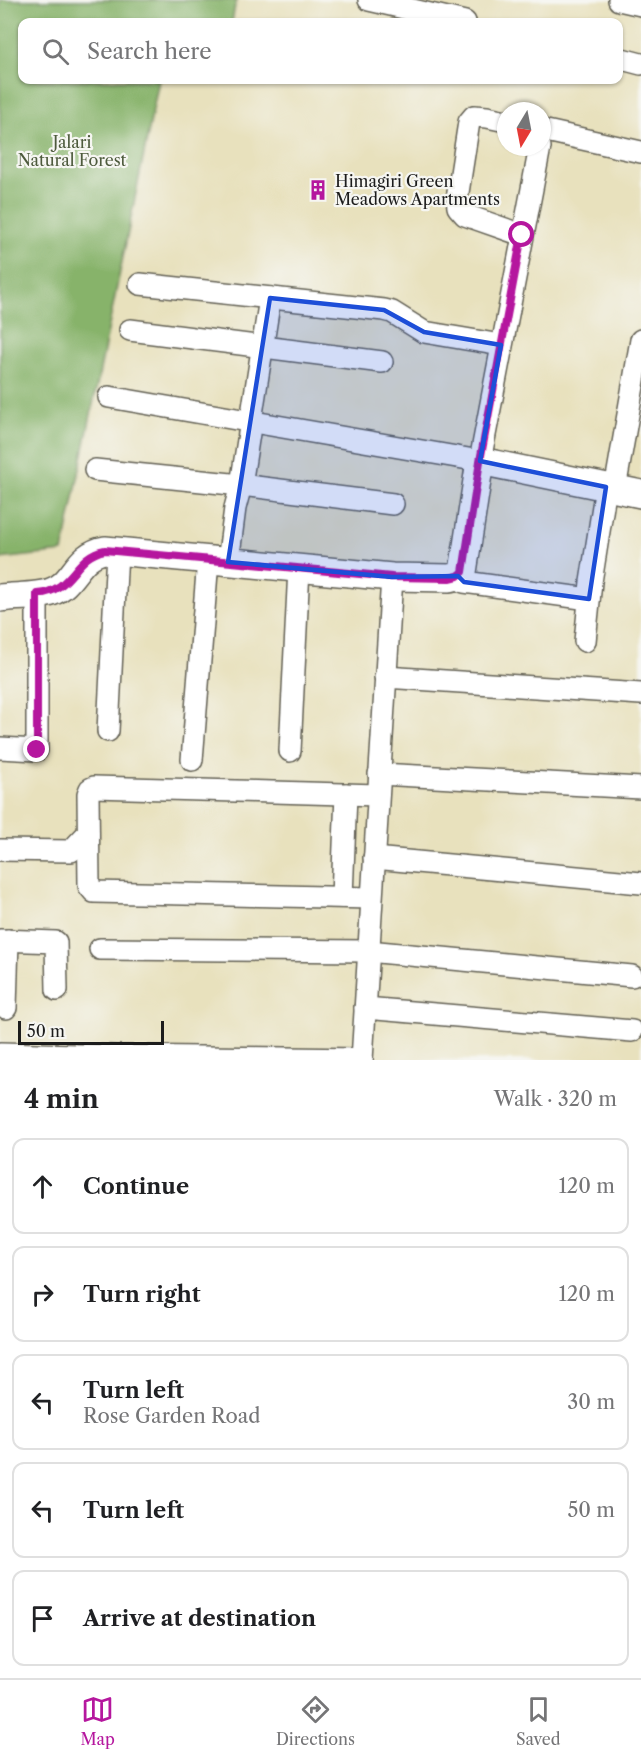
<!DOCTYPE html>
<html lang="en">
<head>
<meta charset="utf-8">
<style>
	:root { --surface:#fff; --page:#f2f2f2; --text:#202124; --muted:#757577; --line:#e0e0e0; --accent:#b5179e }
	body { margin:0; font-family:"Libre Caslon Text",serif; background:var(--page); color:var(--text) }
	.compass { position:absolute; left:497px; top:102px; width:54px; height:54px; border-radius:50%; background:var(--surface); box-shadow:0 2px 4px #0004; rotate:190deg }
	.scale { position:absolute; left:18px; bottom:15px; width:146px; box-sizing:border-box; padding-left:6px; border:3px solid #1c1c1c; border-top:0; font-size:16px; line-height:21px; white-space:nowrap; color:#1c1c1c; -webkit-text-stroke:4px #f6f6f2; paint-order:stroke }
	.stop { position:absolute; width:18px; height:18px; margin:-14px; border:4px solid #b5179e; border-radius:50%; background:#fff }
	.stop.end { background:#b5179e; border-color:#fff; box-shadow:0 2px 6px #0008 }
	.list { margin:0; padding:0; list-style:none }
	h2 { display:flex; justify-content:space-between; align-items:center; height:78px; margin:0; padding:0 24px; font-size:26px }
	h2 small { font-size:20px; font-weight:400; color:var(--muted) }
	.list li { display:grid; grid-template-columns:39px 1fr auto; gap:18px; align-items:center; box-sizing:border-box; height:96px; margin:0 12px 12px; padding:0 12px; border:2px solid var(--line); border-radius:12px }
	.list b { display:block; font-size:22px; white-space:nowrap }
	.list p { margin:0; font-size:20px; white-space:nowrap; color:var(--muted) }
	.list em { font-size:20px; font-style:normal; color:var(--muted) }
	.icon { flex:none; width:33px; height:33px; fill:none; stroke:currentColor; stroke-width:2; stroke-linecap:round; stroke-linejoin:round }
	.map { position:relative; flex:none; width:641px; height:1060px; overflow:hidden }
	.search { position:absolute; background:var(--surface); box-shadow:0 2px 4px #0004; left:18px; right:18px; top:18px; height:66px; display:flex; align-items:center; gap:15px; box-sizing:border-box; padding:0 21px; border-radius:12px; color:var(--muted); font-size:22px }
	.sheet { height:618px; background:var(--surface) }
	nav { display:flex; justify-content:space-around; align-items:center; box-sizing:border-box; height:84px; border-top:2px solid var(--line); background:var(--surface); font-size:16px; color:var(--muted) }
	nav a { display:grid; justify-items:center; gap:3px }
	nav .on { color:var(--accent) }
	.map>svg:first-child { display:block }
</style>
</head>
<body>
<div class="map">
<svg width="641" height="1060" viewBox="0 0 641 1060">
	<rect width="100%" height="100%" fill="#f6f6f2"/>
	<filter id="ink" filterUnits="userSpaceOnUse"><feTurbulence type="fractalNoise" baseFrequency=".0167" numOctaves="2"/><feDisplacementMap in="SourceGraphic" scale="12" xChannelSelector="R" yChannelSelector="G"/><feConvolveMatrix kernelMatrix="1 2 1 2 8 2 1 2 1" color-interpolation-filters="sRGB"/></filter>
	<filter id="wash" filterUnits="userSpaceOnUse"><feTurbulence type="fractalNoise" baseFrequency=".008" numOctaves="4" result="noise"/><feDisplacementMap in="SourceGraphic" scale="24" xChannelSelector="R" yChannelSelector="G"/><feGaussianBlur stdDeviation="1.35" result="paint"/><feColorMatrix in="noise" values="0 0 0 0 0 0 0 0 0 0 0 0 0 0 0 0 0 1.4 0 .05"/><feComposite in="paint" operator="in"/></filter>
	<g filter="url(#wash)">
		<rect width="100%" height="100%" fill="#e8e1bd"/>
		<path fill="#87b36b" stroke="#526844" stroke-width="1.5" d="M0 0H236L232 22H22V80H159L63 552 0 559Z"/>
	</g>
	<g filter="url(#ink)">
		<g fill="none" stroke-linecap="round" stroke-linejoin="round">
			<g stroke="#636154" stroke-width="24">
				<g id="minor">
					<path d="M369 0 465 22"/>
					<path d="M619 0 641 5"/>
					<path d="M618 58 641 64"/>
					<path d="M506 121 487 117 474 116 469 122 457 199 458 207 465 215 522 235"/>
					<path d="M542 130 641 152"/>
					<path d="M140 284 384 310 392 312 424 332 501 345"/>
					<path d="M130 330 382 362"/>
					<path d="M109 397 480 461 540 147"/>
					<path d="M95 470 241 485 393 504"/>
					<path d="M615 489 641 340"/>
					<path d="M228 562 235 508 241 485 270 298"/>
					<path d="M458 576 464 582 589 599"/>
					<path d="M585 641 591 582 606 487"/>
					<path d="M385 677 641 694"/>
					<path d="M108 731 117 551"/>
					<path d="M0 748 37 750V594"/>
					<path d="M290 751 299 568"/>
					<path d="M192 760 208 560"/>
					<path d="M379 774 641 788"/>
					<path d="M0 850 71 851 88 833"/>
					<path d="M374 858 641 883"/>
					<path d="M342 897 346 794"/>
					<path d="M371 898 94 892 89 886 88 794 90 789 94 787 378 795"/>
					<path d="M0 940 56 942 57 990"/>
					<path d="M100 949 368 951 632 976"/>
					<path d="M6 1008 8 940"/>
					<path d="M365 1008 632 1031"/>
					<path d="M0 1053 117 1056 362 1059"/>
					<path d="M362 1060 392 577"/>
				</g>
			</g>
			<g stroke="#636154" stroke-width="30">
				<path id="tertiary" d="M0 598C15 596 37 597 51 592 75 584 76 555 105 550L392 577 450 578 458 576 463 572 480 461 641 494"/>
			</g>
			<use href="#minor" stroke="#fff" stroke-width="21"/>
			<use href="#tertiary" stroke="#fff" stroke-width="27"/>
		</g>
	</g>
	<g fill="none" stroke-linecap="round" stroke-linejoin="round" filter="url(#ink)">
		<path stroke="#b5179e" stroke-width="8" d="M37 750V594C74 591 73 556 105 550L392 577 450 578 458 576 463 572 480 461 522 235"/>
	</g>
	<path fill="#1d4ed8" fill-opacity="0.2" stroke="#1d4ed8" stroke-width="4.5" stroke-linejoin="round" d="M270 298 384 310 424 332 501 345 480 461 606 487 589 599 464 582 458 576 392 577 228 562Z"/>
	<defs>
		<g id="building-bare" transform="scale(1.62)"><path d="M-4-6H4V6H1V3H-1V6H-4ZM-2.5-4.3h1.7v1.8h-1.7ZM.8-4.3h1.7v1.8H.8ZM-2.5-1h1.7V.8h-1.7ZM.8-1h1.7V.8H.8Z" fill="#b5179e" stroke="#f6f6f2" stroke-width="2.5" paint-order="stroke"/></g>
	</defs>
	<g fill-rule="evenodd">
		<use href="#building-bare" x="318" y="190"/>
	</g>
	<g text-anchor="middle" stroke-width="4.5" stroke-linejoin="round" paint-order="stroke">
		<g font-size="16" fill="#4e5b3d" stroke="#f6f6f2">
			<text x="72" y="148">Jalari<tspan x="72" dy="18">Natural Forest</tspan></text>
		</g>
		<g font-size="16" fill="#1c1c1c" stroke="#f6f6f2" text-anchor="start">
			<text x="335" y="187">Himagiri Green<tspan x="335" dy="18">Meadows Apartments</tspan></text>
		</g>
	</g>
</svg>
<svg class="compass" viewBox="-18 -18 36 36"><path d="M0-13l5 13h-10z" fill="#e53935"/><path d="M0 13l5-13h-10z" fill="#757577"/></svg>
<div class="scale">50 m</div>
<div class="stop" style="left:522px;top:235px"></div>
<div class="stop end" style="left:37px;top:750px"></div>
<div class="search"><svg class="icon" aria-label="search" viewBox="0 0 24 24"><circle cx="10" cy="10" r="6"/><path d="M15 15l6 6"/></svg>Search here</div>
</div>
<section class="sheet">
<h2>4 min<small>Walk · 320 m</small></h2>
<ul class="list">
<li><svg class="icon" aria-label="ahead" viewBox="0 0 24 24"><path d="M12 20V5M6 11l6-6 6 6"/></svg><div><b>Continue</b></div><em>120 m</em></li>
<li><svg class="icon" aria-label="right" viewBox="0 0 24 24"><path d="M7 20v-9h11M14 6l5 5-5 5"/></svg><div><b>Turn right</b></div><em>120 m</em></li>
<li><svg class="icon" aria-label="left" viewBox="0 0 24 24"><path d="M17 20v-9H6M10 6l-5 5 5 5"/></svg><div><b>Turn left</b><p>Rose Garden Road</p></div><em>30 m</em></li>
<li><svg class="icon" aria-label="left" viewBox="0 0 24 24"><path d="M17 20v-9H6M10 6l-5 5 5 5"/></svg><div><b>Turn left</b></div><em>50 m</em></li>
<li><svg class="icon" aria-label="arrive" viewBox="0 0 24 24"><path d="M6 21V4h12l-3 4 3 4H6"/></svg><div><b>Arrive at destination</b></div></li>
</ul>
</section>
<nav>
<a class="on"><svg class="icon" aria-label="map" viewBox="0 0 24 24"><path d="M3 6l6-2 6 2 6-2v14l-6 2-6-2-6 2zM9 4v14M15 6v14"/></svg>Map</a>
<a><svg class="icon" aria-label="directions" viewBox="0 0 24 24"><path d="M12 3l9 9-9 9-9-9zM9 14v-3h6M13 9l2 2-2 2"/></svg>Directions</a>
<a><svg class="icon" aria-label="saved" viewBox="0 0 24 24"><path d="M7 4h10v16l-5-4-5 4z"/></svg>Saved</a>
</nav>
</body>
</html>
